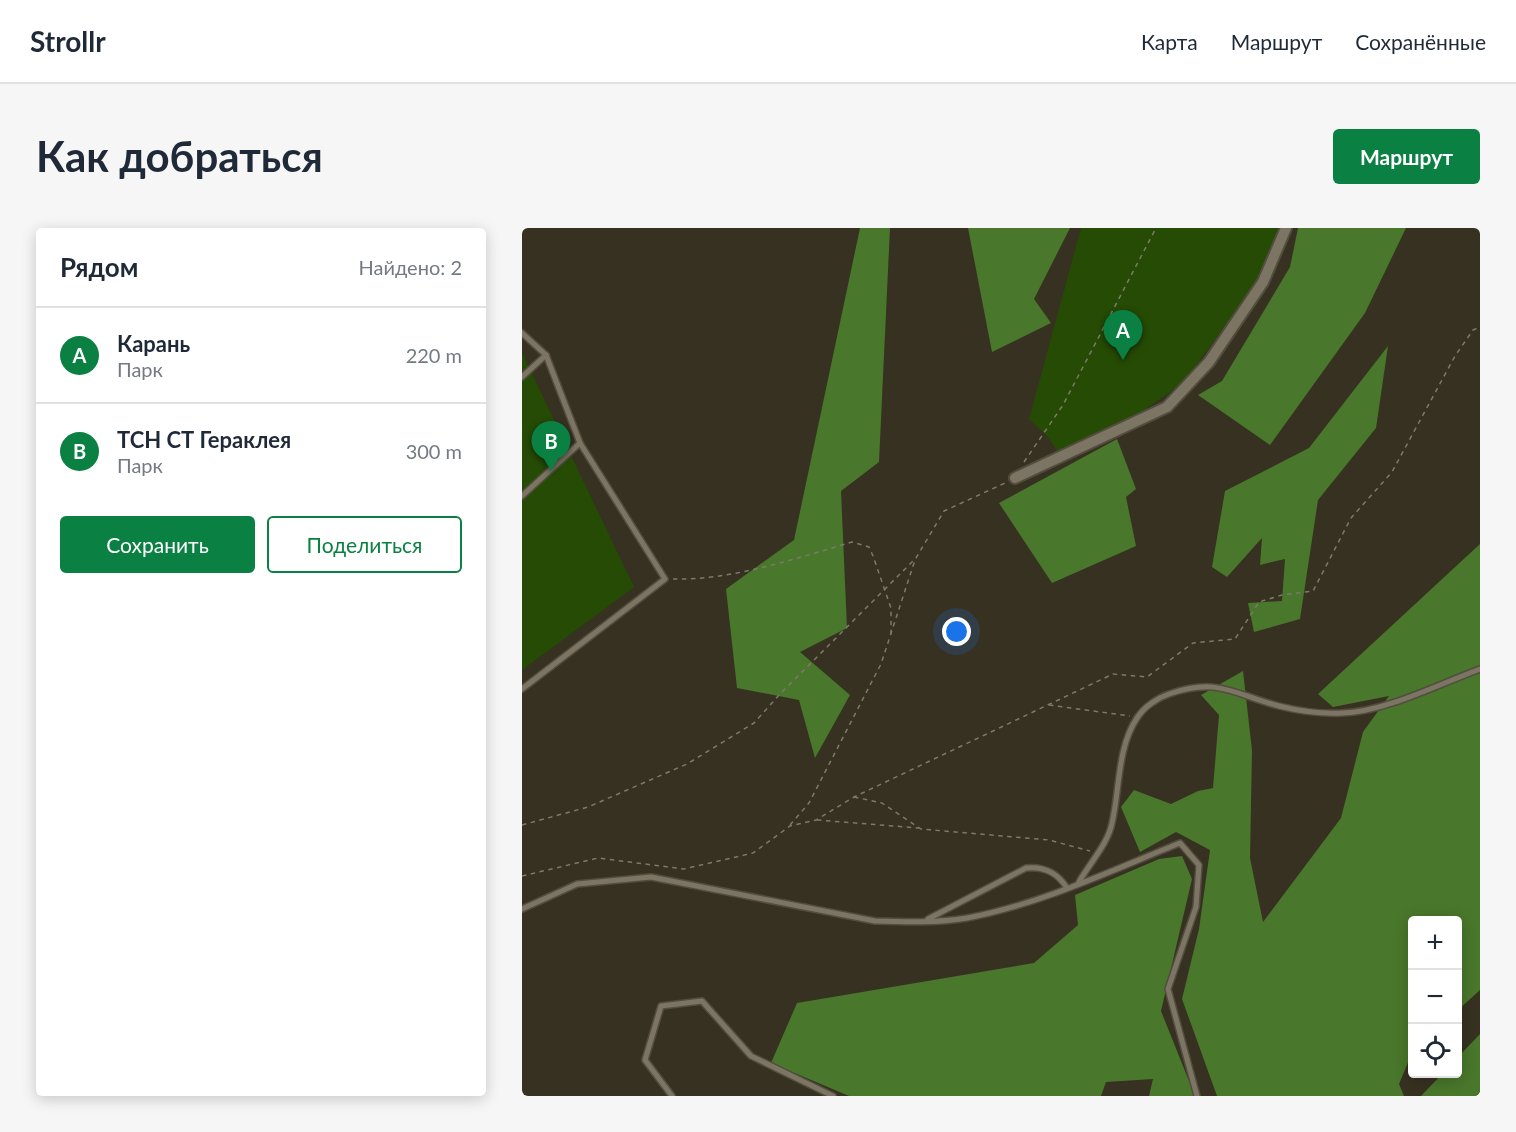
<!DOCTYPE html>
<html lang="ru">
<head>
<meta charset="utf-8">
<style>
	:root { --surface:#fff; --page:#f6f6f7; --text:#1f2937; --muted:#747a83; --line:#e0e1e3; --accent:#0b8043 }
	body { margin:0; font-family:Lato,sans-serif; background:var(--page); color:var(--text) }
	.controls { position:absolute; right:18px; bottom:18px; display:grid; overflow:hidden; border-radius:6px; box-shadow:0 3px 15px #0003 }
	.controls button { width:54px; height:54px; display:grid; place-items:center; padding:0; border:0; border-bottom:2px solid var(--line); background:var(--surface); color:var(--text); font:30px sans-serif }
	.you { position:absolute; left:435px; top:404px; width:21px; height:21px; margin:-15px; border:4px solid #fff; border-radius:50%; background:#1a73e8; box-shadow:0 0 0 9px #1a73e833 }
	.badge { display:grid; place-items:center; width:39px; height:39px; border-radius:50%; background:var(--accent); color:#fff; font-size:20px; font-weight:700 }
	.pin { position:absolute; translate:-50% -50px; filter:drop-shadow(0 2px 3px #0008) }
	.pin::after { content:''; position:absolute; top:32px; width:21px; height:18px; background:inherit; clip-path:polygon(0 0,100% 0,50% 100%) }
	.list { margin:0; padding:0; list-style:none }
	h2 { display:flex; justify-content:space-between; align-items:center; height:78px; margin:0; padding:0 24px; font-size:26px }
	h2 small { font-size:20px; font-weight:400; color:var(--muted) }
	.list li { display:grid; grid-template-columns:39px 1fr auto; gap:18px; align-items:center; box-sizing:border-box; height:96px; padding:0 24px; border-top:2px solid var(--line) }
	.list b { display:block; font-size:22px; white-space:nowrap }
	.list p { margin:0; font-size:20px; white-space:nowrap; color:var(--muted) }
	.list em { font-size:20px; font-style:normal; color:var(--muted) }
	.actions { display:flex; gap:12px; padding:18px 24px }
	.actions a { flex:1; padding:14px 0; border:2px solid var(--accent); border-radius:6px; text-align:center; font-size:21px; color:var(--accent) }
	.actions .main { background:var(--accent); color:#fff }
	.icon { flex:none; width:33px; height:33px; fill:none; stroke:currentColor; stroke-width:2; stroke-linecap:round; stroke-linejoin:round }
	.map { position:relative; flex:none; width:958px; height:868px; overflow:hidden; border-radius:6px }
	header { display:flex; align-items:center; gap:36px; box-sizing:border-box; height:84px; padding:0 30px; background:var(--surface); border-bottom:2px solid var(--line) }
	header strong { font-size:28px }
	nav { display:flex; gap:33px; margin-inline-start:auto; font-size:21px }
	.intro { display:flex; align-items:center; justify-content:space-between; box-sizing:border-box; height:144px; padding:0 36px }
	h1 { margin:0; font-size:42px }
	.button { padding:15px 27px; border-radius:6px; background:var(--accent); color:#fff; font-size:21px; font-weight:700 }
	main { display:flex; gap:36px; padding:0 36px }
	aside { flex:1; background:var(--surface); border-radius:6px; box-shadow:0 3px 15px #0003 }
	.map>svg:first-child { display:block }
</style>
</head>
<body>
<header>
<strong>Strollr</strong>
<nav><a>Карта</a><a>Маршрут</a><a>Сохранённые</a></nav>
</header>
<div class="intro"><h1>Как добраться</h1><a class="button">Маршрут</a></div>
<main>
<aside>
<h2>Рядом<small>Найдено: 2</small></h2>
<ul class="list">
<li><span class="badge">A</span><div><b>Карань</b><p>Парк</p></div><em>220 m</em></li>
<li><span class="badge">B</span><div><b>ТСН СТ Гераклея</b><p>Парк</p></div><em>300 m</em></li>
</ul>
<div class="actions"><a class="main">Сохранить</a><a>Поделиться</a></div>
</aside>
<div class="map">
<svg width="958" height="868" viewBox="0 0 958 868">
	<rect width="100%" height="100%" fill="#373121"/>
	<g fill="#254b05">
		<path d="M559 0H761L733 57 662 154 600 198 535 223 526 209 507 191Z"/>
		<path d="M0 125 112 359 0 442Z"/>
	</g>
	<g fill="#49772b">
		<path d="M338 0H368L357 234 319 263 325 400 278 424 328 467 293 530 277 472 215 460 204 361 272 312Z"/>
		<path d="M446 0H548L512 71 529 95 470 124Z"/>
		<path d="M776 0H884L843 85 748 217 676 167 700 153 768 39Z"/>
		<path d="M866 118 854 200 796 272 778 391 732 404 726 375 760 373 763 331 738 337 740 310 705 349 690 339 703 263 787 220Z"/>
		<path d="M595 211 614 261 604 269 614 318 530 355 477 275Z"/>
		<path d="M958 316V762L936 782V692H890V825L877 856 882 868H695L660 771 677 701 688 622 654 604 618 624 599 579 612 562 649 576 676 563 691 560 697 487 679 467 721 443 730 522 728 630 741 694 819 590 841 504 867 468 811 479 796 466Z"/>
		<path d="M660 628 670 651 639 783 673 868H627L631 851 584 854 579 868H327L249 835 275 775 512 735 556 697 553 667 637 631Z"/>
		<path d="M958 806V868H899L920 846H936V829Z"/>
	</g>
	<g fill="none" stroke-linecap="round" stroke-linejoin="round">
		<g stroke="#534d40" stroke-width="8">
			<g id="service">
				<path d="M0 105 24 127 58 215 143 351 0 461"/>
				<path d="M0 149 24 127"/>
				<path d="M0 268 58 215"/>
				<path d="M557 654C567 636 586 616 590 595 598 561 595 520 615 490 622 479 635 470 647 466 697 449 711 466 757 478 777 483 799 486 820 485 863 484 917 456 958 441"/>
				<path d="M0 681 55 656 129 649 353 693C383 694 415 695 445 690 519 676 588 643 658 615L677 637 674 679 646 761 675 868"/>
				<path d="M406 691 504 640C522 638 535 644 545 660"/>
				<path d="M150 868 123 832 139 778 180 773 229 828 311 868"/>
			</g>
		</g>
		<g stroke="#534d40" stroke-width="14">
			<path id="minor" d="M493 250 645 179 687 134 741 54 764 0"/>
		</g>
		<g stroke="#7e796b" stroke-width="1.5" stroke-dasharray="4.5 4.5" stroke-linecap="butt">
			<path d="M502 234 541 177 634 0"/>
			<path d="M151 351C207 353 276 330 330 314L347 319 351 328 369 380V409"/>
			<path d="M527 477 608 488"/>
			<path d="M332 569 360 575 399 601 527 612 568 623"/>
			<path d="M295 592 397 600"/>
			<path d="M0 597 66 579 165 536 232 495 258 466 394 330 422 283 483 255"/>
			<path d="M268 597 287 575 359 436 393 332"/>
			<path d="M0 648 76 630 162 641 231 625 268 598 294 592 332 569 591 446 625 449 671 415 713 411 737 374 760 367 791 363 829 290 870 244 933 128 951 102 958 99"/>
		</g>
		<use href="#service" stroke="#7c7563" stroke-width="5"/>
		<use href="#minor" stroke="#7c7563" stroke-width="10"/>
	</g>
</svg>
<div class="controls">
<button>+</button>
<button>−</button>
<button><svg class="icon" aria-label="locate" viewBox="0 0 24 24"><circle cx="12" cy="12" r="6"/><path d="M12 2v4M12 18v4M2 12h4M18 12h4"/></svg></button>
</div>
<div class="you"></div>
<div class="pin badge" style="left:601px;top:132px">A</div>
<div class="pin badge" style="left:29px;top:243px">B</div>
</div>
</main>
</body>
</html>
